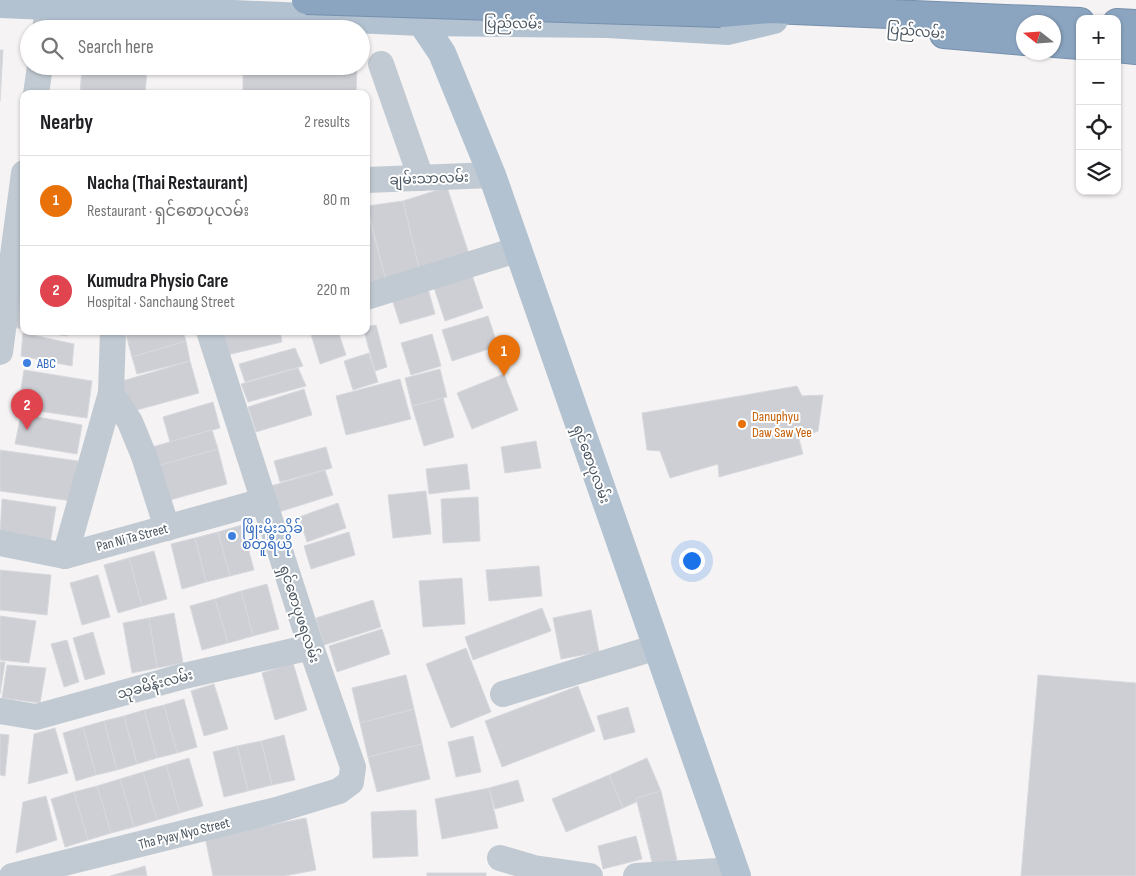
<!DOCTYPE html>
<html lang="en">
<head>
<meta charset="utf-8">
<style>
	:root { --surface:#fff; --page:#f2f2f2; --text:#202124; --muted:#757577; --line:#e0e0e0; --accent:#1a73e8 }
	body { margin:0; font-family:"Sofia Sans Condensed","Noto Sans Myanmar",sans-serif; background:var(--page); color:var(--text) }
	.controls { position:absolute; right:15px; top:15px; display:grid; overflow:hidden; border-radius:10px; box-shadow:0 1px 4px #0004 }
	.controls button { width:45px; height:45px; display:grid; place-items:center; padding:0; border:0; border-bottom:1px solid var(--line); background:var(--surface); color:var(--text); font:25px sans-serif }
	.compass { position:absolute; left:1016px; top:15px; width:45px; height:45px; border-radius:50%; background:var(--surface); box-shadow:0 1px 4px #0004; rotate:287deg }
	.you { position:absolute; left:691px; top:560px; width:18px; height:18px; margin:-12px; border:4px solid #fff; border-radius:50%; background:#1a73e8; box-shadow:0 0 0 8px #1a73e833 }
	.badge { display:grid; place-items:center; width:32px; height:32px; border-radius:50%; background:var(--accent); color:#fff; font-size:16px; font-weight:700 }
	.pin { position:absolute; translate:-50% -41px; filter:drop-shadow(0 1px 2px #0008) }
	.pin::after { content:''; position:absolute; top:26px; width:18px; height:15px; background:inherit; clip-path:polygon(0 0,100% 0,50% 100%) }
	.list { margin:0; padding:0; list-style:none }
	h2 { display:flex; justify-content:space-between; align-items:center; height:65px; margin:0; padding:0 20px; font-size:21px }
	h2 small { font-size:16px; font-weight:400; color:var(--muted) }
	.list li { display:grid; grid-template-columns:32px 1fr auto; gap:15px; align-items:center; box-sizing:border-box; height:90px; padding:0 20px; border-top:1px solid var(--line) }
	.list b { display:block; font-size:19px; white-space:nowrap }
	.list p { margin:0; font-size:16px; white-space:nowrap; color:var(--muted) }
	.list em { font-size:16px; font-style:normal; color:var(--muted) }
	.icon { flex:none; width:28px; height:28px; fill:none; stroke:currentColor; stroke-width:2; stroke-linecap:round; stroke-linejoin:round }
	.map { position:relative; flex:none; width:1136px; height:876px; overflow:hidden }
	.search { position:absolute; background:var(--surface); box-shadow:0 1px 4px #0004; left:20px; top:20px; width:350px; height:55px; display:flex; align-items:center; gap:12px; box-sizing:border-box; padding:0 18px; border-radius:28px; color:var(--muted); font-size:19px }
	.panel { position:absolute; background:var(--surface); box-shadow:0 1px 4px #0004; left:20px; top:90px; width:350px; height:245px; border-radius:10px }
	.map>svg:first-child { display:block }
</style>
</head>
<body>
<div class="map">
<svg width="1136" height="876" viewBox="0 0 1136 876">
	<rect width="100%" height="100%" fill="#f5f3f3"/>
	<g fill="#cdcfd5" stroke="#d7d9de">
		<path d="M0 50H3L0 101Z"/>
		<path d="M243 66H357L356 94H243Z"/>
		<path d="M82 68 147 70 145 94H80Z"/>
		<path d="M447 187 470 257 420 272 403 201Z"/>
		<path d="M403 201 420 272 386 281 367 206Z"/>
		<path d="M366 206 386 281 366 284Z"/>
		<path d="M472 275 483 308 445 321 434 288Z"/>
		<path d="M427 285 435 314 400 324 391 296Z"/>
		<path d="M20 292 24 293V329L12 327Z"/>
		<path d="M488 316 498 346 452 361 442 330Z"/>
		<path d="M376 325 387 367 375 371 364 331H366V327Z"/>
		<path d="M38 331H67V336Z"/>
		<path d="M125 331H183L186 341 132 357Z"/>
		<path d="M221 331H280L282 342 227 355Z"/>
		<path d="M310 331H338L346 355 320 364Z"/>
		<path d="M23 333 74 344 72 366 21 356Z"/>
		<path d="M432 334 441 366 411 375 401 343Z"/>
		<path d="M186 341 190 361 137 374 132 357Z"/>
		<path d="M295 348 303 366 245 382 239 364Z"/>
		<path d="M369 353 378 382 353 390 344 361Z"/>
		<path d="M190 361 199 393 126 413 119 382Z"/>
		<path d="M298 368 306 386 248 402 241 384Z"/>
		<path d="M440 369 447 397 412 406 405 378Z"/>
		<path d="M24 370 92 381 87 418 18 408Z"/>
		<path d="M504 374 518 410 472 429 457 393Z"/>
		<path d="M400 379 411 419 346 435 336 396Z"/>
		<path d="M797 386 802 396 823 395 818 431 799 439 803 454 719 477 718 464 670 478 660 451 647 450 642 413Z"/>
		<path d="M304 389 312 415 256 432 248 407Z"/>
		<path d="M443 398 454 437 424 446 412 406Z"/>
		<path d="M213 402 220 428 170 442 163 417Z"/>
		<path d="M21 414 82 425 77 454 15 444Z"/>
		<path d="M212 430 218 449 158 466 152 447Z"/>
		<path d="M536 441 541 468 505 473 501 447Z"/>
		<path d="M326 447 332 468 280 482 274 461Z"/>
		<path d="M218 449 227 484 163 502 153 467Z"/>
		<path d="M0 450 78 461 72 501 0 491Z"/>
		<path d="M467 464 470 489 429 494 426 469Z"/>
		<path d="M325 470 333 495 279 512 271 486Z"/>
		<path d="M426 491 431 534 393 538 388 495Z"/>
		<path d="M478 497 480 541 443 543 441 499Z"/>
		<path d="M2 499 56 507 50 544 0 534Z"/>
		<path d="M338 503 346 528 307 542 299 517Z"/>
		<path d="M242 525 254 570 230 576 218 532Z"/>
		<path d="M218 532 230 576 206 582 195 538Z"/>
		<path d="M349 532 355 555 311 569 304 546Z"/>
		<path d="M195 538 206 582 182 589 171 544Z"/>
		<path d="M154 551 167 599 142 606 129 558Z"/>
		<path d="M129 558 142 606 118 613 104 565Z"/>
		<path d="M539 566 542 596 489 601 486 570Z"/>
		<path d="M0 570 51 575 47 615 0 610Z"/>
		<path d="M98 575 110 617 82 625 70 583Z"/>
		<path d="M462 578 465 624 423 627 419 581Z"/>
		<path d="M267 584 279 629 253 636 241 591Z"/>
		<path d="M241 591 253 636 228 643 215 599Z"/>
		<path d="M215 599 228 643 202 650 190 606Z"/>
		<path d="M373 600 381 627 324 645 316 618Z"/>
		<path d="M542 608 551 631 473 660 465 637Z"/>
		<path d="M591 610 599 652 561 659 553 618Z"/>
		<path d="M174 613 183 663 157 668 149 618Z"/>
		<path d="M0 616 36 621 29 663 0 660Z"/>
		<path d="M149 618 157 668 132 673 123 623Z"/>
		<path d="M382 629 390 654 337 672 329 646Z"/>
		<path d="M93 632 105 674 85 680 73 638Z"/>
		<path d="M67 640 79 682 64 687 51 644Z"/>
		<path d="M466 648 491 712 451 728 426 664Z"/>
		<path d="M0 662H5L0 694Z"/>
		<path d="M293 663 307 710 275 720 262 673Z"/>
		<path d="M7 665 46 668 40 703 2 698Z"/>
		<path d="M406 675 414 709 360 723 352 688Z"/>
		<path d="M1038 675 1136 683V876H1021Z"/>
		<path d="M214 684 228 729 204 736 191 691Z"/>
		<path d="M578 686 595 731 502 767 485 721Z"/>
		<path d="M184 699 197 747 177 753 164 705Z"/>
		<path d="M164 705 177 753 157 758 144 710Z"/>
		<path d="M628 707 635 732 604 740 597 716Z"/>
		<path d="M414 709 422 744 368 757 360 723Z"/>
		<path d="M144 710 157 758 137 764 124 716Z"/>
		<path d="M124 716 137 764 117 770 104 721Z"/>
		<path d="M104 721 117 770 96 775 83 727Z"/>
		<path d="M83 727 96 775 76 781 63 733Z"/>
		<path d="M55 728 68 773 28 784 34 734Z"/>
		<path d="M0 734 9 735 5 776 0 775Z"/>
		<path d="M284 735 295 780 272 785 261 741Z"/>
		<path d="M473 736 481 772 456 777 448 742Z"/>
		<path d="M261 741 272 785 248 791 237 746Z"/>
		<path d="M422 744 430 779 377 792 368 757Z"/>
		<path d="M237 746 248 791 224 797 213 752Z"/>
		<path d="M189 758 203 806 180 813 166 765Z"/>
		<path d="M647 758 661 791 623 808 609 775Z"/>
		<path d="M166 765 180 813 157 820 143 772Z"/>
		<path d="M143 772 157 820 134 827 120 779Z"/>
		<path d="M609 775 623 808 566 832 552 799Z"/>
		<path d="M120 779 134 827 111 833 97 786Z"/>
		<path d="M518 780 524 801 495 809 489 788Z"/>
		<path d="M97 786 111 833 88 840 74 792Z"/>
		<path d="M489 788 498 828 442 839 435 799Z"/>
		<path d="M661 791 677 860 653 866 636 798Z"/>
		<path d="M74 792 88 840 65 847 51 799Z"/>
		<path d="M46 796 57 840 16 853 23 802Z"/>
		<path d="M416 810 418 856 373 858 371 812Z"/>
		<path d="M306 818 316 870 284 876H213L205 837Z"/>
		<path d="M636 836 642 859 603 869 598 846Z"/>
		<path d="M145 866 147 876H110Z"/>
		<rect x="427" y="873" width="59" height="3"/>
	</g>
	<g fill="none" stroke-linecap="round" stroke-linejoin="round">
		<g stroke="#7690ad" stroke-width="30">
			<g id="highway">
				<path d="M721 13 771 9 1080 22"/>
				<path d="M1117 23 1136 24"/>
				<path d="M944 34 1024 41"/>
				<path d="M1054 43 1080 45"/>
				<path d="M1117 48 1136 50"/>
			</g>
		</g>
		<g stroke="#c1cad2" stroke-width="26">
			<path d="M45 29 49 5"/>
			<path d="M381 64 421 178"/>
			<path d="M36 94 40 66"/>
			<path d="M366 180 492 175"/>
			<path d="M366 297 516 250"/>
			<path d="M0 352 24 173"/>
			<path d="M111 393 130 422 144 456 167 528"/>
			<path d="M0 543 65 556 263 501"/>
			<path d="M65 556 111 393 113 331"/>
			<path d="M503 694 657 647"/>
			<path d="M0 711 36 717 184 676 311 647"/>
			<path d="M500 858 534 868 590 876"/>
			<path d="M12 876 280 809 339 791 351 782 353 767 311 647 209 331"/>
			<path d="M636 876 735 870"/>
		</g>
		<g stroke="#b3c2d1" stroke-width="28">
			<path d="M416 0 421 22 442 53 492 175 737 876"/>
			<path d="M0 4 421 22 607 24 728 31 774 20"/>
		</g>
		<use href="#highway" stroke="#8ba5c1" stroke-width="28"/>
		<g stroke="#7690ad" stroke-width="30" stroke-linecap="butt">
			<path id="highway-bridge" d="M306 0 721 13"/>
		</g>
		<use href="#highway-bridge" stroke="#8ba5c1" stroke-width="28"/>
	</g>
	<g fill="#3f7fe0" stroke="#fff" stroke-width="2">
		<circle cx="27" cy="363" r="5"/>
		<circle cx="232" cy="536" r="5"/>
	</g>
	<circle fill="#e8710a" stroke="#fff" stroke-width="2" cx="742" cy="424" r="5"/>
	<g text-anchor="middle" stroke-width="4" stroke-linejoin="round" paint-order="stroke">
		<g font-size="14" fill="#4a5661" stroke="#fff">
			<text transform="translate(513 23) rotate(1)" y="5">ပြည်လမ်း</text>
			<text transform="translate(916 31) rotate(5)" y="5">ပြည်လမ်း</text>
			<text transform="translate(429 178) rotate(-2)" y="5">ချမ်းသာလမ်း</text>
			<text transform="translate(592 464) rotate(70)" y="5">ရှင်စောပုလမ်း</text>
			<text transform="translate(132 537) rotate(-15)" y="5">Pan Ni Ta Street</text>
			<text transform="translate(300 614) rotate(72)" y="5">ရှင်စောပုဖရလမ်း</text>
			<text transform="translate(155 684) rotate(-15)" y="5">သုခမိန်းလမ်း</text>
			<text transform="translate(184 833) rotate(-14)" y="5">Tha Pyay Nyo Street</text>
		</g>
		<g font-size="14" fill="#366cbe" stroke="#fff" text-anchor="start">
			<text x="37" y="368">ABC</text>
			<text x="242" y="533">ဖြိုးမိုးသိခ်<tspan x="242" dy="16">စတူရီယို</tspan></text>
		</g>
		<g font-size="14" fill="#c56008" stroke="#fff" text-anchor="start">
			<text x="752" y="421">Danuphyu<tspan x="752" dy="16">Daw Saw Yee</tspan></text>
		</g>
	</g>
</svg>
<div class="controls">
<button>+</button>
<button>−</button>
<button><svg class="icon" aria-label="locate" viewBox="0 0 24 24"><circle cx="12" cy="12" r="6"/><path d="M12 2v4M12 18v4M2 12h4M18 12h4"/></svg></button>
<button><svg class="icon" aria-label="layers" viewBox="0 0 24 24"><path d="M12 4l9 5-9 5-9-5zM3 14l9 5 9-5"/></svg></button>
</div>
<svg class="compass" viewBox="-18 -18 36 36"><path d="M0-13l5 13h-10z" fill="#e53935"/><path d="M0 13l5-13h-10z" fill="#757577"/></svg>
<div class="you"></div>
<div class="pin badge" style="left:504px;top:376px;background:#e8710a">1</div>
<div class="pin badge" style="left:27px;top:430px;background:#e0444e">2</div>
<div class="search"><svg class="icon" aria-label="search" viewBox="0 0 24 24"><circle cx="10" cy="10" r="6"/><path d="M15 15l6 6"/></svg>Search here</div>
<section class="panel">
<h2>Nearby<small>2 results</small></h2>
<ul class="list">
<li><span class="badge" style="background:#e8710a">1</span><div><b>Nacha (Thai Restaurant)</b><p>Restaurant · ရှင်စောပုလမ်း</p></div><em>80 m</em></li>
<li><span class="badge" style="background:#e0444e">2</span><div><b>Kumudra Physio Care</b><p>Hospital · Sanchaung Street</p></div><em>220 m</em></li>
</ul>
</section>
</div>
</body>
</html>
